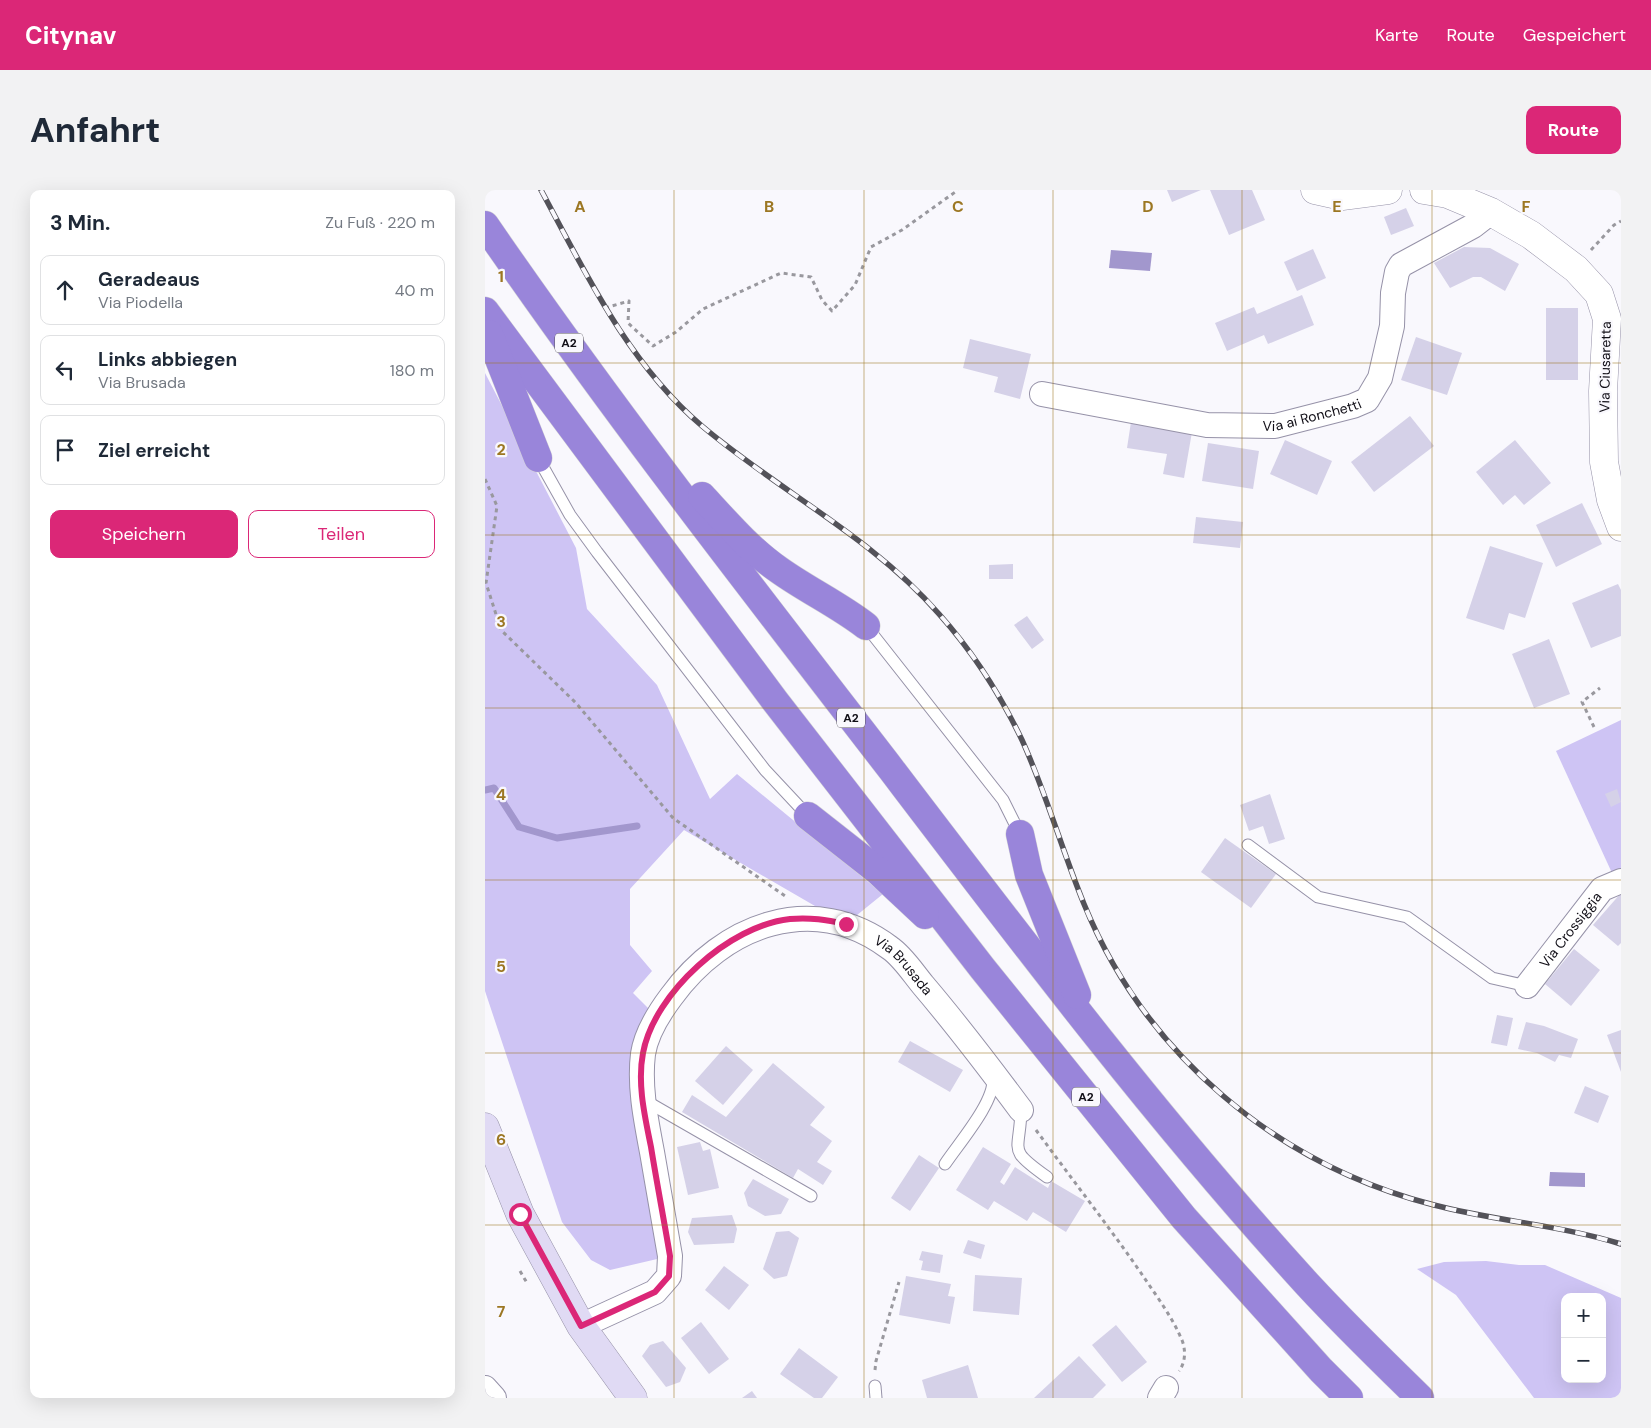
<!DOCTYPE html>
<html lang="de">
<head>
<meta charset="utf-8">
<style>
	:root { --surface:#fff; --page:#f2f2f3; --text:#1f2937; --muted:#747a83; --line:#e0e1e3; --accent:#db2777 }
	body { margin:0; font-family:"DM Sans",sans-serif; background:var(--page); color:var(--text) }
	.controls { position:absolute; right:15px; bottom:15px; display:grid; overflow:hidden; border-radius:10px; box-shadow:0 5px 20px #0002 }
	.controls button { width:45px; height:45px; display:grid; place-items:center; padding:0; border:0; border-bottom:1px solid var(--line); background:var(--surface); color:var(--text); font:25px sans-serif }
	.stop { position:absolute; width:15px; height:15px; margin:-11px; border:4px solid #db2777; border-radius:50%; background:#fff }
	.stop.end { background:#db2777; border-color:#fff; box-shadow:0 1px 5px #0008 }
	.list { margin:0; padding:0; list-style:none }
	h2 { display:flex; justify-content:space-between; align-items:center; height:65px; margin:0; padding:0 20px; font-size:21px }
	h2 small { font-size:16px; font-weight:400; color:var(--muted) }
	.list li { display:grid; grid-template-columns:32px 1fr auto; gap:15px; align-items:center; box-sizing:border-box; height:70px; margin:0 10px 10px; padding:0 10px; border:1px solid var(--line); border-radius:10px }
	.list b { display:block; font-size:19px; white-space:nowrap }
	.list p { margin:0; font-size:16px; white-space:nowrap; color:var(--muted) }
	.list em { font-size:16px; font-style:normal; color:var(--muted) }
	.actions { display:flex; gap:10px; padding:15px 20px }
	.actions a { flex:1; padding:11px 0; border:1px solid var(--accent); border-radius:10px; text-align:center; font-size:18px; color:var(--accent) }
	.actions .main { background:var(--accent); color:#fff }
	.icon { flex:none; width:28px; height:28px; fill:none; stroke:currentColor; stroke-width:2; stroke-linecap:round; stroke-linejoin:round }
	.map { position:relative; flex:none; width:1136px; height:1208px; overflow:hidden; border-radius:10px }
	header { display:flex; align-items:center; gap:30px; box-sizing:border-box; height:70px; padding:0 25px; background:var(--accent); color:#fff }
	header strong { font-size:24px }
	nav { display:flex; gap:28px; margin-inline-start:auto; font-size:18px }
	.intro { display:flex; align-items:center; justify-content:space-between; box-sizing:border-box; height:120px; padding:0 30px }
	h1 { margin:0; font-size:35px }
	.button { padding:12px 22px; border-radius:10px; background:var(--accent); color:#fff; font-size:18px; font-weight:700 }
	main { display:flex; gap:30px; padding:0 30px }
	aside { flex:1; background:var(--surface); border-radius:10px; box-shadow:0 5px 20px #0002 }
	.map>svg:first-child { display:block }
</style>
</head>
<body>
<header>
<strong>Citynav</strong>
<nav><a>Karte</a><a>Route</a><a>Gespeichert</a></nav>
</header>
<div class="intro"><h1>Anfahrt</h1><a class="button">Route</a></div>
<main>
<aside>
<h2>3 Min.<small>Zu Fuß · 220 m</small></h2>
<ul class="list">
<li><svg class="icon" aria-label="ahead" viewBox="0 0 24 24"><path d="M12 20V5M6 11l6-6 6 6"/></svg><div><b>Geradeaus</b><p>Via Piodella</p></div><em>40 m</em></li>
<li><svg class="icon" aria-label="left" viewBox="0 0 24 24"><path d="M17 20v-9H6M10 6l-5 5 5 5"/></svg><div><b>Links abbiegen</b><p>Via Brusada</p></div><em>180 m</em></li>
<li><svg class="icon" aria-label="arrive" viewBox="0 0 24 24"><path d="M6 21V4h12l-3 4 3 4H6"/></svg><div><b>Ziel erreicht</b></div></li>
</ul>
<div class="actions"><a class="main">Speichern</a><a>Teilen</a></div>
</aside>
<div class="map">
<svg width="1136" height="1208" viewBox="0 0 1136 1208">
	<rect width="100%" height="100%" fill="#f9f8fd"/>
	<g fill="#cec4f4" fill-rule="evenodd">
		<path d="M0 183 91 358 102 419 172 495 225 609 252 584 398 704 361 734 199 640 145 699V755L167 781 148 803 172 827 158 863 185 1066 125 1080 106 1070 77 1032 0 801Z"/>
		<path d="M1136 530V679L1127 683 1071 561Z"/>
		<path d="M1001 1071 1034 1075H1060L1136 1108V1208H1049L971 1105 932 1079 959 1072ZM1080 1107H1117V1189H1080Z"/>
	</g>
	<g fill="#a297cd">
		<path d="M626 60 667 63 665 81 624 78Z"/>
		<path d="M1065 982 1100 983V997L1064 996Z"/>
	</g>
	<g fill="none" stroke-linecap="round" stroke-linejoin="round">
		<path stroke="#a297cd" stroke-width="7" d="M0 600 9 598 34 637 72 648 152 636"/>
	</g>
	<g fill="#d5d1e8">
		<path d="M682 0H716L687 12Z"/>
		<path d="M725 0H767L780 30 744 45Z"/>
		<path d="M921 18 929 36 906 45 899 27Z"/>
		<path d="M979 57 1005 58 1034 74 1020 101 996 87H988L965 98 949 73Z"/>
		<path d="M828 59 841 88 812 101 799 72Z"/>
		<path d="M817 105 829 135 783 154 779 145 742 161 730 133 769 117 772 124Z"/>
		<rect x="1061" y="118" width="32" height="72"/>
		<path d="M931 147 977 163 962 205 916 190Z"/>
		<path d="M485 149 546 164 535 209 509 202 513 187 478 178Z"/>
		<path d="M925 226 949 256 889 302 866 272Z"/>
		<path d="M646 232 707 242 699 288 678 284 682 264 642 258Z"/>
		<path d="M800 250 847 271 832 305 785 284Z"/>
		<path d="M1030 250 1066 293 1039 315 1030 305 1018 315 991 282Z"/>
		<path d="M723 253 774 261 768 299 717 291Z"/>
		<path d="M1097 313 1117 354 1071 377 1051 335Z"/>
		<path d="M711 327 758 332 755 358 708 353Z"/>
		<path d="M1005 356 1058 373 1040 428 1024 423 1019 440 981 428Z"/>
		<path d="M528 374V389H504V375Z"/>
		<path d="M1133 394 1136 400V446L1106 458 1087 413Z"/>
		<path d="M542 426 559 450 547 459 529 435Z"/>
		<path d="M1064 449 1085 504 1049 518 1027 464Z"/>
		<path d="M1132 599 1136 612 1126 617 1120 604Z"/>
		<path d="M785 604 800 649 784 654 778 636 764 641 755 615Z"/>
		<path d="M740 648 791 684 766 718 716 682Z"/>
		<path d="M1136 703V753L1133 756 1108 735Z"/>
		<path d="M1089 759 1115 780 1086 816 1060 794Z"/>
		<path d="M1012 825 1028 828 1022 856 1006 853Z"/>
		<path d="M1041 832 1059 836 1093 849 1086 868 1074 865 1070 872 1052 863 1033 859Z"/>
		<path d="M1136 840V882L1122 845Z"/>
		<path d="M425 851 478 880 465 902 413 872Z"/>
		<path d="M241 856 268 880 238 915 210 891Z"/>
		<path d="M288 873 340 917 325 935 347 951 332 972 347 981 338 995 313 979 308 988 197 922 207 905 241 927Z"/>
		<path d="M1100 896 1124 906 1113 933 1089 923Z"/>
		<path d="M215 952 218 961 225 959 234 998 203 1005 192 957Z"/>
		<path d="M498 957 526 974 515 992 519 995 530 977 563 998 566 991 600 1011 581 1042 548 1022 542 1031 509 1011 503 1020 471 1000Z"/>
		<path d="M434 965 454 978 425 1021 406 1008Z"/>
		<path d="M268 989 304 1009 296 1024 280 1026 263 1016 259 1003Z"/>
		<path d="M247 1025 252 1039 249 1053 209 1055 203 1042 207 1028Z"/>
		<path d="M304 1041 314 1048 302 1086 289 1089 278 1079 291 1042Z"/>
		<path d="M483 1050 500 1055 496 1069 478 1063Z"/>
		<path d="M437 1061 458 1065 455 1083 436 1080 438 1071 434 1070Z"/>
		<path d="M239 1076 264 1095 244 1120 220 1100Z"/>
		<path d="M490 1085 537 1088 534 1125 488 1121Z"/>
		<path d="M421 1086 466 1094 463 1106 470 1107 465 1134 414 1125Z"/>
		<path d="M216 1132 244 1169 224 1184 196 1148Z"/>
		<path d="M631 1135 662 1172 637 1192 607 1155Z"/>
		<path d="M178 1151 201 1178 195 1192 181 1197 157 1166 165 1155Z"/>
		<path d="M314 1158 353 1187 337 1208H329L295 1184Z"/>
		<path d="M594 1166 621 1195 608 1208H549Z"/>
		<path d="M483 1175 493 1208H442L437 1190Z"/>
		<path d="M267 1201 272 1208H257Z"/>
	</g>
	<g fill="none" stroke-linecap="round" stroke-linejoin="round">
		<g stroke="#9692a8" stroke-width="13">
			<g id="service">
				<path d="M53 268 85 325 112 362 280 580 323 626"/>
				<path d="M381 436 518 610 535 644"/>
				<path d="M763 655 833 707 922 727 1007 788 1042 796"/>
				<path d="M159 910 326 1006"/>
				<path d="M536 920C535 963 521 958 562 987"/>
				<path d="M460 974C474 953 510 912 508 888"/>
				<path d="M390 1196 391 1208"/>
			</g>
		</g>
		<g stroke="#9692a8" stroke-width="26">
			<g id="minor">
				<path id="s1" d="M557 204 722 235 790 236 868 216 882 210 895 188 907 136 908 103 912 82 916 75 988 36 1006 22"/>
				<path id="s2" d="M1042 796 1117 699 1136 691"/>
				<path id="s3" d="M96 1136 170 1102 184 1086 185 1066C179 1031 173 997 167 962 161 930 154 897 158 864 161 844 174 823 186 807 238 735 328 700 405 758 418 767 428 783 438 795 472 835 504 877 536 920"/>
				<path d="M0 1198 9 1208"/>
				<path d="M675 1208 681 1198"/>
			</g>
		</g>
		<g stroke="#9692a8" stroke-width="29">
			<g id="tertiary">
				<path d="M830 0 857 6 903 0"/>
				<path d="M939 0 963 4 1006 22 1046 45 1091 79 1114 104 1122 129 1118 201 1119 272 1126 310 1136 337"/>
			</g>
		</g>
		<g stroke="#9692a8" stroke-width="29">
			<path id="secondary" d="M0 937 35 1024 96 1136 148 1208"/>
		</g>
		<g stroke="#d4d4d5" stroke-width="29">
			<g id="motorway">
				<path d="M0 35C128 221 268 400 406 579 540 755 674 932 823 1095 859 1134 897 1171 935 1208"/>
				<path d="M0 121 290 511 498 779 699 1028 836 1180 864 1208"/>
				<path d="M4 144 53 268"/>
				<path d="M217 306C241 332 265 360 294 380 322 400 354 415 381 436"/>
				<path d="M323 626 393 681 440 725"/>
				<path d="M535 644 544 685 592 805"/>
			</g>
		</g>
		<g stroke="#99989e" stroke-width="3" stroke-dasharray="4 4" stroke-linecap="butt">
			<path d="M1106 60 1129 35 1136 31"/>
			<path d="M120 118 144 111 143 133 168 156 191 142 218 119 296 83 326 87 337 110 347 121 370 95 386 57 417 40 473 0"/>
			<path d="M0 289 12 316 1 393 16 440 91 513 188 628 303 708"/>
			<path d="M1109 537 1097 512 1115 498"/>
			<path d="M551 940C586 988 622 1034 656 1083 670 1104 686 1125 696 1148 701 1158 701 1172 694 1181"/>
			<path d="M35 1081 42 1093"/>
			<path d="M390 1180 391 1171 414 1092"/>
		</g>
		<use href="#service" stroke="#fff" stroke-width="11"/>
		<use href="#minor" stroke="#fff" stroke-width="24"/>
		<use href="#tertiary" stroke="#fff" stroke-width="28"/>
		<use href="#secondary" stroke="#e0daf4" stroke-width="28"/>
		<use href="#motorway" stroke="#9985da" stroke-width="28"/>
		<g stroke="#535259" stroke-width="5.5">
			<path id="rail" d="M56 0C101 84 143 173 217 236 294 301 387 347 454 424 488 462 515 504 537 550 561 603 577 660 599 714 660 864 792 975 949 1015 1010 1031 1075 1035 1136 1054"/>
		</g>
		<use href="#rail" stroke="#f9f8fd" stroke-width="4" stroke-dasharray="11" stroke-linecap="butt"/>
	</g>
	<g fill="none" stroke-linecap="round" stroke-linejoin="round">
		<path stroke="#db2777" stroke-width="6" d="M35 1024 96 1136 170 1102 184 1086 185 1066C179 1030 172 994 166 957 160 927 152 894 158 863 169 803 245 735 305 729 325 727 342 730 361 734"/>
	</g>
	<path fill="none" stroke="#9c7723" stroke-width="1" stroke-opacity="0.55" d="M189 0V1208M379 0V1208M568 0V1208M757 0V1208M947 0V1208M0 173H1136M0 345H1136M0 518H1136M0 690H1136M0 863H1136M0 1035H1136"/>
	<g text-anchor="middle" stroke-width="4.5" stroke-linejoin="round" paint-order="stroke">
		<g fill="#f9f8fd" stroke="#56545b" stroke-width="1">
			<rect x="70" y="143.5" width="28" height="19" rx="4"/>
			<rect x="352" y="518.5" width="28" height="19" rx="4"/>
			<rect x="587" y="897.5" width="28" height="19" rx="4"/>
		</g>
		<g font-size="12" font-weight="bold" fill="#100e16">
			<text x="84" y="157">A2</text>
			<text x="366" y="532">A2</text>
			<text x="601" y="911">A2</text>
		</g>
		<g font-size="14" fill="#100e16" stroke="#f9f8fd">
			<text transform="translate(1120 177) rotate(-89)" y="5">Via Ciusaretta</text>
			<text dy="5" stroke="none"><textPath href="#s1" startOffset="274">Via ai Ronchetti</textPath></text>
			<text dy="5" stroke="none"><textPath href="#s2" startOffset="71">Via Crossiggia</textPath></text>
			<text dy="5" stroke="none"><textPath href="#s3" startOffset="665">Via Brusada</textPath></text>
		</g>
	</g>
	<g font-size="16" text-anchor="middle" font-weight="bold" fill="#9c7723" stroke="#f9f8fd" stroke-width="4.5" stroke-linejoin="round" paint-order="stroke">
		<text x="95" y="22">A</text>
		<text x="284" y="22">B</text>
		<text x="473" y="22">C</text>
		<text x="663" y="22">D</text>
		<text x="852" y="22">E</text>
		<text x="1041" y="22">F</text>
		<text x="16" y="92">1</text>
		<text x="16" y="265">2</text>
		<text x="16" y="437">3</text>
		<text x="16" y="610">4</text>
		<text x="16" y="782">5</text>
		<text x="16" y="955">6</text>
		<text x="16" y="1127">7</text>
	</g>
</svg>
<div class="controls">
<button>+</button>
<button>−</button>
</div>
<div class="stop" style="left:35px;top:1024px"></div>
<div class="stop end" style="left:361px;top:734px"></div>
</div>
</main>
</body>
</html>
